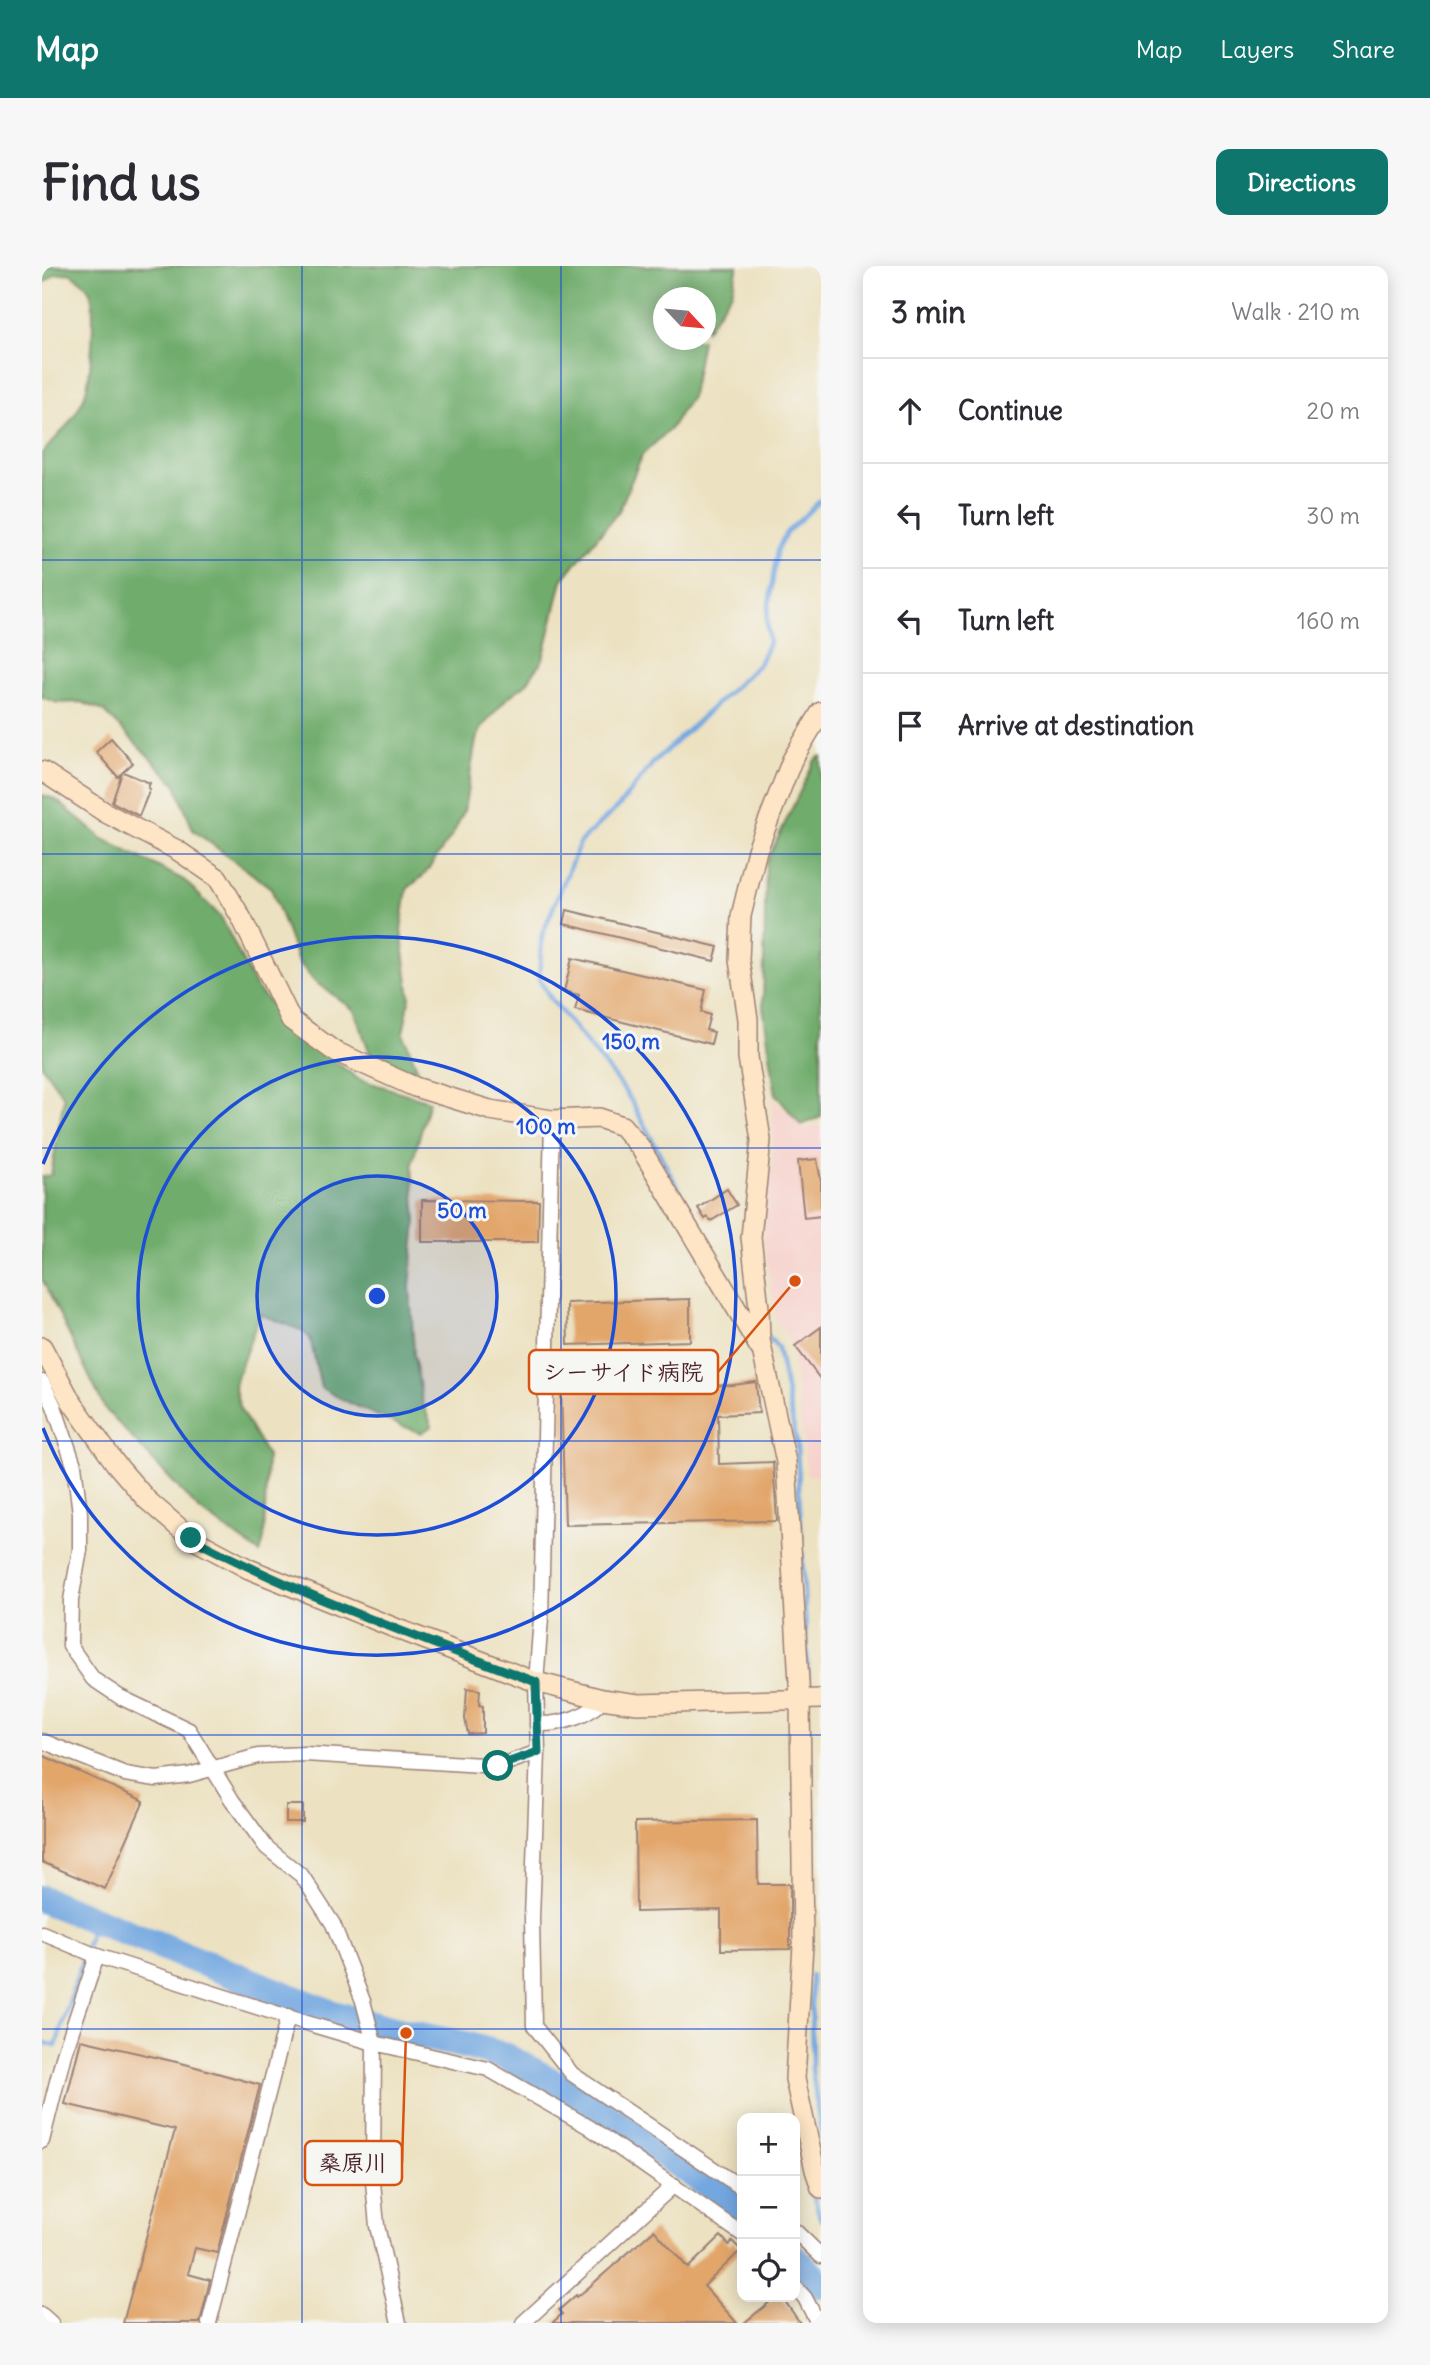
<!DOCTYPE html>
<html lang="en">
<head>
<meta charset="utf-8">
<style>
	:root { --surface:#fff; --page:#f7f7f7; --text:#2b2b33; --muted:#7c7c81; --line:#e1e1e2; --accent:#0f766e }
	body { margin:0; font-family:Delius,"Klee One",sans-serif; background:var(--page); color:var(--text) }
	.controls { position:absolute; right:21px; bottom:21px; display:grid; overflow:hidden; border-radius:14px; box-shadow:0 4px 18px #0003 }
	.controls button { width:63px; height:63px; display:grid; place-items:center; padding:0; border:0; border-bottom:2px solid var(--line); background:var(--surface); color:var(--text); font:35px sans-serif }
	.compass { position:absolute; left:611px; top:21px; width:63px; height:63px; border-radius:50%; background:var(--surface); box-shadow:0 4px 18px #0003; rotate:116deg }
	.stop { position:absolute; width:21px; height:21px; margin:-16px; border:5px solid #0f766e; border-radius:50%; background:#fff }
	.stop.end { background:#0f766e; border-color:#fff; box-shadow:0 2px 7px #0008 }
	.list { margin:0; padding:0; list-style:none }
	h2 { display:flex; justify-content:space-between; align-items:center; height:91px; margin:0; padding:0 28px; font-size:30px }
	h2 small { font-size:23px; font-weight:400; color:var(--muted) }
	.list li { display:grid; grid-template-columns:46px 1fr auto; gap:21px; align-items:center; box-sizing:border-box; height:105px; padding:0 28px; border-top:2px solid var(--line) }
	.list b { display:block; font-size:26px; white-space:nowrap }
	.list em { font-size:23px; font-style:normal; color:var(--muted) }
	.icon { flex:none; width:38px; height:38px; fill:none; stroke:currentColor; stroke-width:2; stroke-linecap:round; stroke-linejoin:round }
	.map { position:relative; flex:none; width:779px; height:2057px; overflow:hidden; border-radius:14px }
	header { display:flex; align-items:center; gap:42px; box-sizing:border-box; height:98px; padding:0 35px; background:var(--accent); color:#fff }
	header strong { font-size:33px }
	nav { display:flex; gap:38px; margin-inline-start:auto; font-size:24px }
	.intro { display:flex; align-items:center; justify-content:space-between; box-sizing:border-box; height:168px; padding:0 42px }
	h1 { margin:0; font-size:49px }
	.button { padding:18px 32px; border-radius:14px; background:var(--accent); color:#fff; font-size:24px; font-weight:700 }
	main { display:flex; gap:42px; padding:0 42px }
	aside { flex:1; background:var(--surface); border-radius:14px; box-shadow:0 4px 18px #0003 }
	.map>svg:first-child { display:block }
</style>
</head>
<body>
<header>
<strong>Map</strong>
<nav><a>Map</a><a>Layers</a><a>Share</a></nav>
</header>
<div class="intro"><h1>Find us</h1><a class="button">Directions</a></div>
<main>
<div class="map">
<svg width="779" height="2057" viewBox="0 0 779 2057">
	<rect width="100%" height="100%" fill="#f6f6f2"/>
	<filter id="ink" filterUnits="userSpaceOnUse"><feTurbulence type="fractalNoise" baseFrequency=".0143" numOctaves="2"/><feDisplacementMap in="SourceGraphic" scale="14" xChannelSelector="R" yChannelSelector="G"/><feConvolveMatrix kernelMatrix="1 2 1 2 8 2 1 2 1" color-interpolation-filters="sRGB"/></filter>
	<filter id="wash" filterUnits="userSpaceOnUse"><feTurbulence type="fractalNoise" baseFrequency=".00686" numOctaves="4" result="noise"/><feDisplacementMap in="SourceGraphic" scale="28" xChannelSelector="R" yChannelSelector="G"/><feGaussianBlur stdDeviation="1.57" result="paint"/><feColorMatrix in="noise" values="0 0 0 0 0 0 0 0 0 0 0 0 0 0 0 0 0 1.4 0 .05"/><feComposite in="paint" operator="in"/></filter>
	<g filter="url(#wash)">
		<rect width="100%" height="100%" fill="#ece1c0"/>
		<path fill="#f7d0ca" d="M730 832 762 863 779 859V1209H765L749 1077 735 1056 721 973 731 890Z"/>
		<g fill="#70ac6c" stroke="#5d664c" stroke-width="2">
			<path d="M0 0H696L690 26 664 64V32H622V74H660L650 129 628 163 600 189 577 245 520 314 501 393 484 418 464 433 440 461 434 474 422 545 411 568 382 609 365 623 359 664 368 731 361 767 376 804 340 801 330 793 312 744 272 715 256 695 229 622 151 564 133 517 62 445 39 436 16 437 0 431V187C15 171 34 152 42 131 49 115 55 38 47 24 44 16 33 11 27 7L14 8 0 18Z"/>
			<path d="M779 490V851L759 859 734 829 721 741 724 597 773 494Z"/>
			<path d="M0 529 13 533 61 573 142 614 179 651 214 722 231 740 267 759 287 791 316 813 387 835 370 898 374 955 368 1020 372 1089 381 1139 390 1160 379 1167C342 1154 313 1141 279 1122L268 1072 259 1064 218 1048 192 1119 198 1143 225 1190 222 1273 218 1287 156 1243 63 1143 0 1013V911L9 909 22 831 0 800Z"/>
		</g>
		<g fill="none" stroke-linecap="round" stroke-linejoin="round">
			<g stroke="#73a7e0" stroke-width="4.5">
				<path d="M663 972 590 836 578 818 509 733 497 713 500 669 538 576 577 540 611 497 717 398 727 377 725 352 735 285 744 267 779 234"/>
				<path d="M724 1068 736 1082 755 1179 766 1413"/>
				<path d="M769 1709 770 1803 779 1867"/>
				<path d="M0 1776 14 1780 52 1655"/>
				<path d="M774 1922 771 1929 779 1954"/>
			</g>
			<g stroke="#73a7e0" stroke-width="28">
				<path d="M0 1633 291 1748 364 1767 423 1779 462 1790 530 1826 700 1942"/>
				<path d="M753 1992 779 2019"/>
			</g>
		</g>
		<g id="blocks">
			<g fill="#e2a66b">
				<path d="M69 472 91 497 81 506 108 517 106 522 108 523 97 550 70 536 80 507 76 511 54 486Z"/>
				<path d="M525 644 676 681 672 695 522 658Z"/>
				<path d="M530 692 664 724 659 746 668 749 664 764 672 766 669 778 533 744 537 729 522 725Z"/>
				<path d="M775 893 779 915V950L762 952 756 895Z"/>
				<path d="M685 923 695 939 669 955 666 951 663 953 656 942Z"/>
				<path d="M380 934 497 935 496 976H380Z"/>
				<path d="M648 1033V1075L526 1079 525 1037Z"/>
				<path d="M779 1061V1114L753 1080Z"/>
				<path d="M714 1116 717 1147 676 1149 677 1198 731 1196 735 1255 523 1259 519 1123 691 1119Z"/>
				<path d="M425 1422 438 1424 437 1439 441 1440V1467L426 1468 423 1453Z"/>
				<path d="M0 1489 102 1535 63 1623 0 1596Z"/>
				<rect x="244" y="1539" width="17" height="17"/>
				<path d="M715 1554 716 1618H748V1683L679 1684V1644L594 1646 593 1556Z"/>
				<path d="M39 1774 143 1798 218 1819 175 1987 153 1982 146 2008 168 2014 158 2057H81L133 1864 23 1838Z"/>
				<path d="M612 1964 646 2002 679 1970 687 1979 690 1975 699 1984 662 2020 695 2057H510L520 2048 517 2044 534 2029 535 2031 546 2022Z"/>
				<path d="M734 2031H740L758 2057H702Z"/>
			</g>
		</g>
	</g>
	<g filter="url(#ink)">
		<use href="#blocks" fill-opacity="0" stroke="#9b8076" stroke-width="2"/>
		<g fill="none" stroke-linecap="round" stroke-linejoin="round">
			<g stroke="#9b8076" stroke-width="17">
				<g id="street">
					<path d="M510 854 499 1352 494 1416 496 1486 490 1652 492 1760 530 1808 700 1922"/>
					<path d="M0 1116 12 1140 32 1199 38 1247V1284L29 1334 28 1380 51 1413 78 1431 147 1464 190 1534 224 1581 260 1610 291 1658 321 1735 332 1777 331 1916 335 1960 357 2057"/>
					<path d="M495 1458C516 1459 548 1451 560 1433"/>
					<path d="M0 1475 83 1508 114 1513 147 1509 216 1490 263 1488 456 1500 496 1486"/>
					<path d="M0 1667 55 1690 271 1759 332 1777 446 1803 547 1861 700 1968"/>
					<path d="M0 1875 22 1788 55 1690"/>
					<path d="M753 1965 779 1990"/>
					<path d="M753 2021 763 2032 776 2057"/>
					<path d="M0 2049 9 2057"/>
					<path d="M167 2057 246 1750"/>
					<path d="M481 2057 632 1919"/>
				</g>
			</g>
			<g stroke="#9b8076" stroke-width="22">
				<g id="secondary">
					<path d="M779 446 750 494 715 584 699 650 697 694 706 753V791L719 874 709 971 717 1042 718 1074 744 1196 758 1433 761 1679 753 1813 773 1904 779 1922"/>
					<path d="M0 505 64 547 135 584 176 612 200 653 249 754 292 785 373 821 448 844 510 854 557 852 580 860 598 881 718 1082"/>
					<path d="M0 1081 29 1135 73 1197 105 1234 149 1272 207 1303 353 1362 494 1416 560 1433 596 1438 779 1433"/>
				</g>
			</g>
			<use href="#street" stroke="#fff" stroke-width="14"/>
			<use href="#secondary" stroke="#fde5c5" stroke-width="19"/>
		</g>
	</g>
	<g fill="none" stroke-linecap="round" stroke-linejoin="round" filter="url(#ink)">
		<path stroke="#0f766e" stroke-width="9" d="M149 1272C259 1330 377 1372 494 1416L496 1486 456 1500"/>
	</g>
	<path fill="none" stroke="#1d4ed8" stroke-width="2" stroke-opacity="0.55" d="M260 0V2057M519 0V2057M0 294H779M0 588H779M0 882H779M0 1175H779M0 1469H779M0 1763H779"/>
	<circle cx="335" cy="1030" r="120" fill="#1d4ed8" fill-opacity=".12"/>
	<g fill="none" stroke="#1d4ed8" stroke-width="3.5">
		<circle cx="335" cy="1030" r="120"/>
		<circle cx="335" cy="1030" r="239"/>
		<path d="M1 898A359 359 0 1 1 1 1162"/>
	</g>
	<circle cx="335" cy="1030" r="10" fill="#1d4ed8" stroke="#f6f6f2" stroke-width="3.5"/>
	<g font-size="21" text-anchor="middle" font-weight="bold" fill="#1d4ed8" stroke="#f6f6f2" stroke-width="6" stroke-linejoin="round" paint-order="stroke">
		<text x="589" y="783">150 m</text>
		<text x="504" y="868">100 m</text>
		<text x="420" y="952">50 m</text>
	</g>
	<path fill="none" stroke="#d8530f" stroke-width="2.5" d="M753 1015L676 1106M364 1767L360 1897"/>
	<g fill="#d8530f" stroke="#f6f6f2" stroke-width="2.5">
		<circle cx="753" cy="1015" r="7"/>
		<circle cx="364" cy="1767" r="7"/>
	</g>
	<g fill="#f6f6f2" stroke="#d8530f" stroke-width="2.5">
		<rect x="487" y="1084" width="189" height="44" rx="7"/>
		<rect x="263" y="1875" width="97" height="44" rx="7"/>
	</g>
	<g font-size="23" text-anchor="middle" font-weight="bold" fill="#4a1f2b">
		<text x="581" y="1114">シーサイド病院</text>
		<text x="311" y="1905">桑原川</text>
	</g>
</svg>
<div class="controls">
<button>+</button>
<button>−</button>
<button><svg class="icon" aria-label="locate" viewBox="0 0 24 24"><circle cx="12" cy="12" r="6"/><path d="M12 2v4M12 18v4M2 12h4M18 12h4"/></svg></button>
</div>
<svg class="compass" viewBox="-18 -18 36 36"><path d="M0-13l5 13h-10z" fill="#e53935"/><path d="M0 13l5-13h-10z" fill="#7c7c81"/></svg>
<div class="stop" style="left:456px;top:1500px"></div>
<div class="stop end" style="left:149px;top:1272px"></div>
</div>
<aside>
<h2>3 min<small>Walk · 210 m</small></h2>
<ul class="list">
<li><svg class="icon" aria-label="ahead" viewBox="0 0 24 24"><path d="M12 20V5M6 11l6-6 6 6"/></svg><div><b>Continue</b></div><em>20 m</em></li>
<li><svg class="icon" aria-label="left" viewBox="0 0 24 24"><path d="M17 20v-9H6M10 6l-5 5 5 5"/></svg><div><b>Turn left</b></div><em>30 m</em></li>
<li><svg class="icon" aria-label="left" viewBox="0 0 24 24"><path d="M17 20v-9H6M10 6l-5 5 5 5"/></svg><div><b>Turn left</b></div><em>160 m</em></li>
<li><svg class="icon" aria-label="arrive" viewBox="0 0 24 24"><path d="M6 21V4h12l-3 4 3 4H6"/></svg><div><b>Arrive at destination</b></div></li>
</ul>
</aside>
</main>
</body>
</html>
